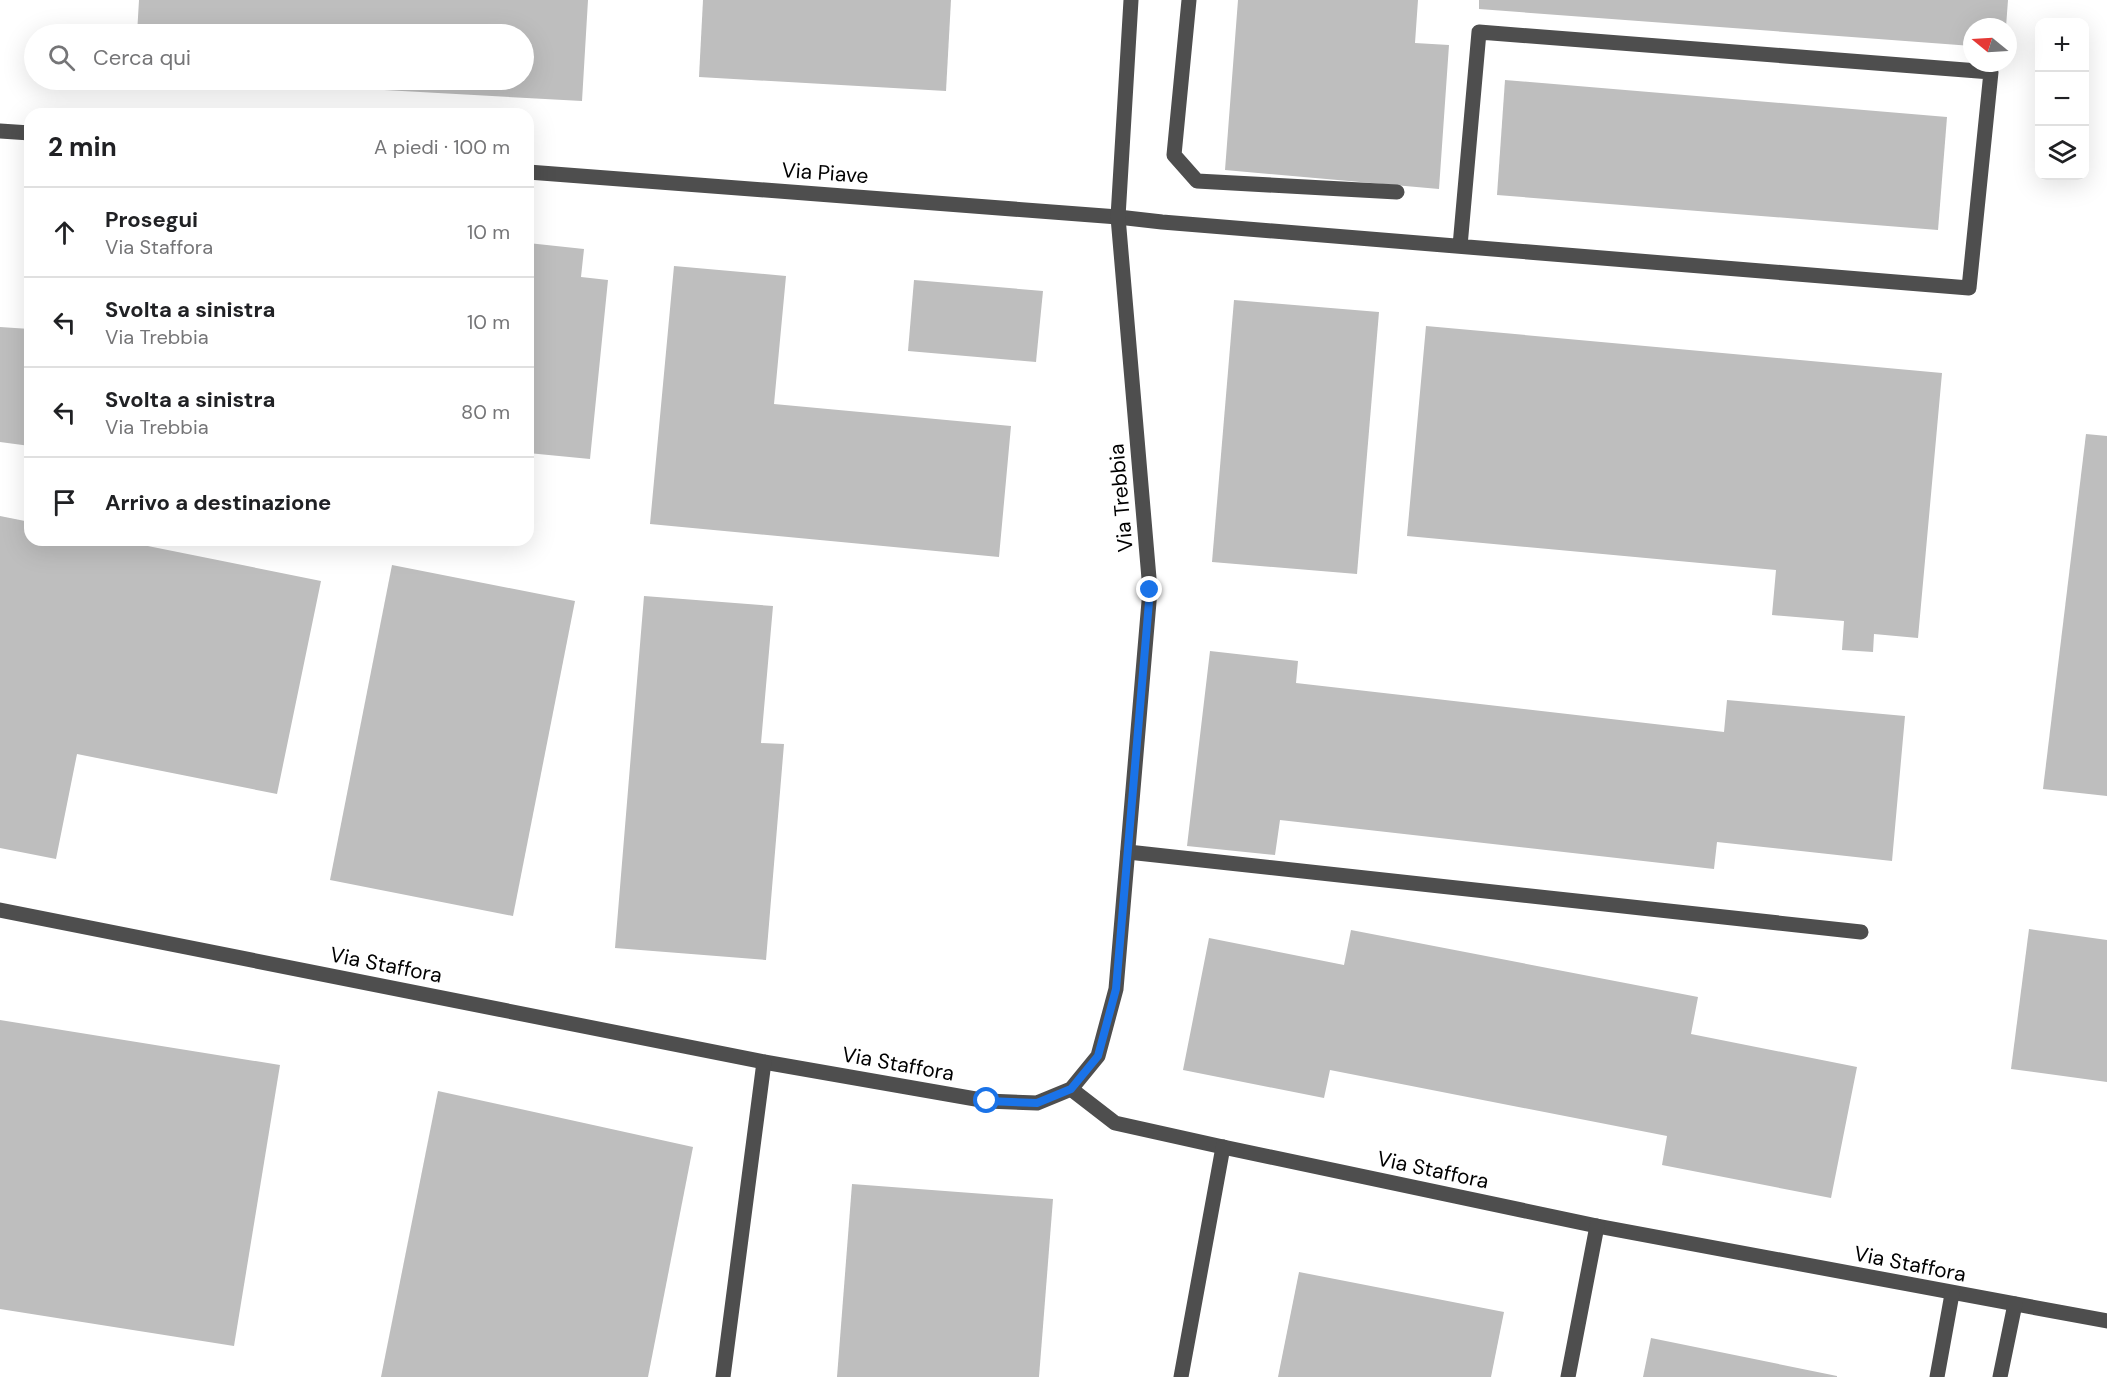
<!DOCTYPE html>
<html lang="it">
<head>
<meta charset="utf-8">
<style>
	:root { --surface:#fff; --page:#f2f2f2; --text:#202124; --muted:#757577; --line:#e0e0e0 }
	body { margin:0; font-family:"DM Sans",sans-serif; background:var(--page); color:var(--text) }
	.controls { position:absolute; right:18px; top:18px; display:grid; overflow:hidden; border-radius:12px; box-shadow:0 6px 24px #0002 }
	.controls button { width:54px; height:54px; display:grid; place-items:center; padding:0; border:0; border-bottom:2px solid var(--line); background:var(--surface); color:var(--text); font:30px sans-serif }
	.compass { position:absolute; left:1963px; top:18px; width:54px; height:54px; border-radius:50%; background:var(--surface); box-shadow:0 6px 24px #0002; rotate:288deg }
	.stop { position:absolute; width:18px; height:18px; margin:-14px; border:4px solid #1a73e8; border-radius:50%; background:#fff }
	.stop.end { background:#1a73e8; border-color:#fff; box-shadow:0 2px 6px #0008 }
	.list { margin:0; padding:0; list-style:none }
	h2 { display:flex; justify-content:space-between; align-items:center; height:78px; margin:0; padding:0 24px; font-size:26px }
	h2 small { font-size:20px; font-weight:400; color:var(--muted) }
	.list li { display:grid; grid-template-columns:39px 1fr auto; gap:18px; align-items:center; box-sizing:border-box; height:90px; padding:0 24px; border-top:2px solid var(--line) }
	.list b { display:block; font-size:22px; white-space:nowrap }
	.list p { margin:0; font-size:20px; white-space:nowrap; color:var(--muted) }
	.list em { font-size:20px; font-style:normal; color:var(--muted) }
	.icon { flex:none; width:33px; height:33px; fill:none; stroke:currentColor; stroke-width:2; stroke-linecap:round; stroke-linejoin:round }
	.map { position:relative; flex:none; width:2107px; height:1377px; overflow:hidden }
	.search { position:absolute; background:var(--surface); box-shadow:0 6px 24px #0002; left:24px; top:24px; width:510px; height:66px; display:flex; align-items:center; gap:15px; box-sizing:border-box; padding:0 21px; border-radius:33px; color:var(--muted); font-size:22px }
	.panel { position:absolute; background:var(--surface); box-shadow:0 6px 24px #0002; left:24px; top:108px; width:510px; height:438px; border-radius:18px }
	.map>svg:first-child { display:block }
</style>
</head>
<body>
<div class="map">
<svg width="2107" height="1377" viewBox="0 0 2107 1377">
	<rect width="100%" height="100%" fill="#fff"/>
	<g fill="#bebebe">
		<path d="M139 0H588L582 101 276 84V80H524V34H137Z"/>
		<path d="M703 0H951L946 91 699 77Z"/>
		<path d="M1238 0H1418L1415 43 1449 45 1439 189 1225 170Z"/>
		<path d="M1479 0H2008L2006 27H1972V46L1479 9Z"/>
		<path d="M1505 80 1947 117 1938 230 1497 195Z"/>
		<path d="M528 243 584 249 581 277 608 280 590 459 528 453Z"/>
		<path d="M674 266 786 276 774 404 1011 426 999 557 650 524Z"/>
		<path d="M914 280 1043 291 1036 362 908 351Z"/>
		<path d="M1234 300 1379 312 1357 574 1212 562Z"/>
		<path d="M1426 326 1942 373 1918 638 1874 634 1873 652 1842 650 1844 621 1772 615 1776 570 1407 536Z"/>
		<path d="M0 327 30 329V446L0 442Z"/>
		<path d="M2086 434 2107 436V796L2043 789Z"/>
		<path d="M0 516 30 522V540H118L321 581 277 794 77 754 56 859 0 848Z"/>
		<path d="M392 565 575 601 513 916 330 880Z"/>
		<path d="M644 596 773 606 761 743 784 744 766 960 615 948Z"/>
		<path d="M1210 651 1298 661 1296 683 1724 732 1727 700 1905 716 1892 861 1717 842 1714 869 1280 820 1275 855 1187 846Z"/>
		<path d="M2029 929 2107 940V1082L2011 1069Z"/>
		<path d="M1351 930 1698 997 1691 1034 1857 1067 1831 1198 1662 1165 1667 1136 1330 1070 1324 1098 1183 1070 1209 938 1344 965Z"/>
		<path d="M0 1020 280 1065 234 1346 0 1309Z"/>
		<path d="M438 1091 693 1147 648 1377H381Z"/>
		<path d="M852 1184 1053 1199 1039 1377H837Z"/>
		<path d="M1299 1272 1504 1312 1491 1377H1278Z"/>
		<path d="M1651 1338 1837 1376V1377H1643Z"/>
	</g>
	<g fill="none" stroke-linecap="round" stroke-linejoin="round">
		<g stroke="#4e4e4e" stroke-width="15">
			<path d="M1189 0 1174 155 1197 181 1397 192"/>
			<path d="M0 131 30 133"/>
			<path d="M528 172 1118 217 1162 222 1969 288 1991 72 1479 32 1460 246"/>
			<path d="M1128 852 1861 932"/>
			<path d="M0 910 764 1062 987 1101 1037 1103 1071 1089 1098 1056 1116 989 1150 590 1118 217 1131 0"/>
			<path d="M1071 1089 1115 1123 1223 1147 1597 1226 2107 1321"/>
			<path d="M723 1377 764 1062"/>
			<path d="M1181 1377 1223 1147"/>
			<path d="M1568 1377 1597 1226"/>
			<path d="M1937 1377 1952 1294"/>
			<path d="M2000 1377 2015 1304"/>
		</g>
	</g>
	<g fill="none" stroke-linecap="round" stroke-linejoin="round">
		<path stroke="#1a73e8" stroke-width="8" d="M987 1101 1037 1103 1071 1089 1098 1056 1116 989 1150 590"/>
	</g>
	<g text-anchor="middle" stroke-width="5" stroke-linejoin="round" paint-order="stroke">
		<g font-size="21" fill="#000" stroke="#fff">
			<text transform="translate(825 173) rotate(4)" y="7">Via Piave</text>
			<text transform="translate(1121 498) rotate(-95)" y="7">Via Trebbia</text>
			<text transform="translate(386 965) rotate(11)" y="7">Via Staffora</text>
			<text transform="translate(898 1064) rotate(10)" y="7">Via Staffora</text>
			<text transform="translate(1433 1170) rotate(12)" y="7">Via Staffora</text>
			<text transform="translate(1910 1264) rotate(11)" y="7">Via Staffora</text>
		</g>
	</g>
</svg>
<div class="controls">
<button>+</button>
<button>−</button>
<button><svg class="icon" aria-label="layers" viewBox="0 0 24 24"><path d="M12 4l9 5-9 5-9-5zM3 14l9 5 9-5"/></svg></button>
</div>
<svg class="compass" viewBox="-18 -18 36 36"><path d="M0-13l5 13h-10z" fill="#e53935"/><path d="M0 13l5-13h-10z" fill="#757577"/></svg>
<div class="stop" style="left:987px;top:1101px"></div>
<div class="stop end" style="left:1150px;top:590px"></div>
<div class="search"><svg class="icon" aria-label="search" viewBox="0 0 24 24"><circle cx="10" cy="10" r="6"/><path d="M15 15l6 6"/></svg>Cerca qui</div>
<section class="panel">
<h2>2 min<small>A piedi · 100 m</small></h2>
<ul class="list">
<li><svg class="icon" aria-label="ahead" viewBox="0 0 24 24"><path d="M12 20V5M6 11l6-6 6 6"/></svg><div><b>Prosegui</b><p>Via Staffora</p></div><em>10 m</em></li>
<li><svg class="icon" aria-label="left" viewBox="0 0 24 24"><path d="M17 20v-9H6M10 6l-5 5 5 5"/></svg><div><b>Svolta a sinistra</b><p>Via Trebbia</p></div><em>10 m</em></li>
<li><svg class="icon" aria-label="left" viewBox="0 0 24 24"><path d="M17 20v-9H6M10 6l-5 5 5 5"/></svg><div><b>Svolta a sinistra</b><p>Via Trebbia</p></div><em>80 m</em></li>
<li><svg class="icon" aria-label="arrive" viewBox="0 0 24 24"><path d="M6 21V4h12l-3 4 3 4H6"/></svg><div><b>Arrivo a destinazione</b></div></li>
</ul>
</section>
</div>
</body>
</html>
